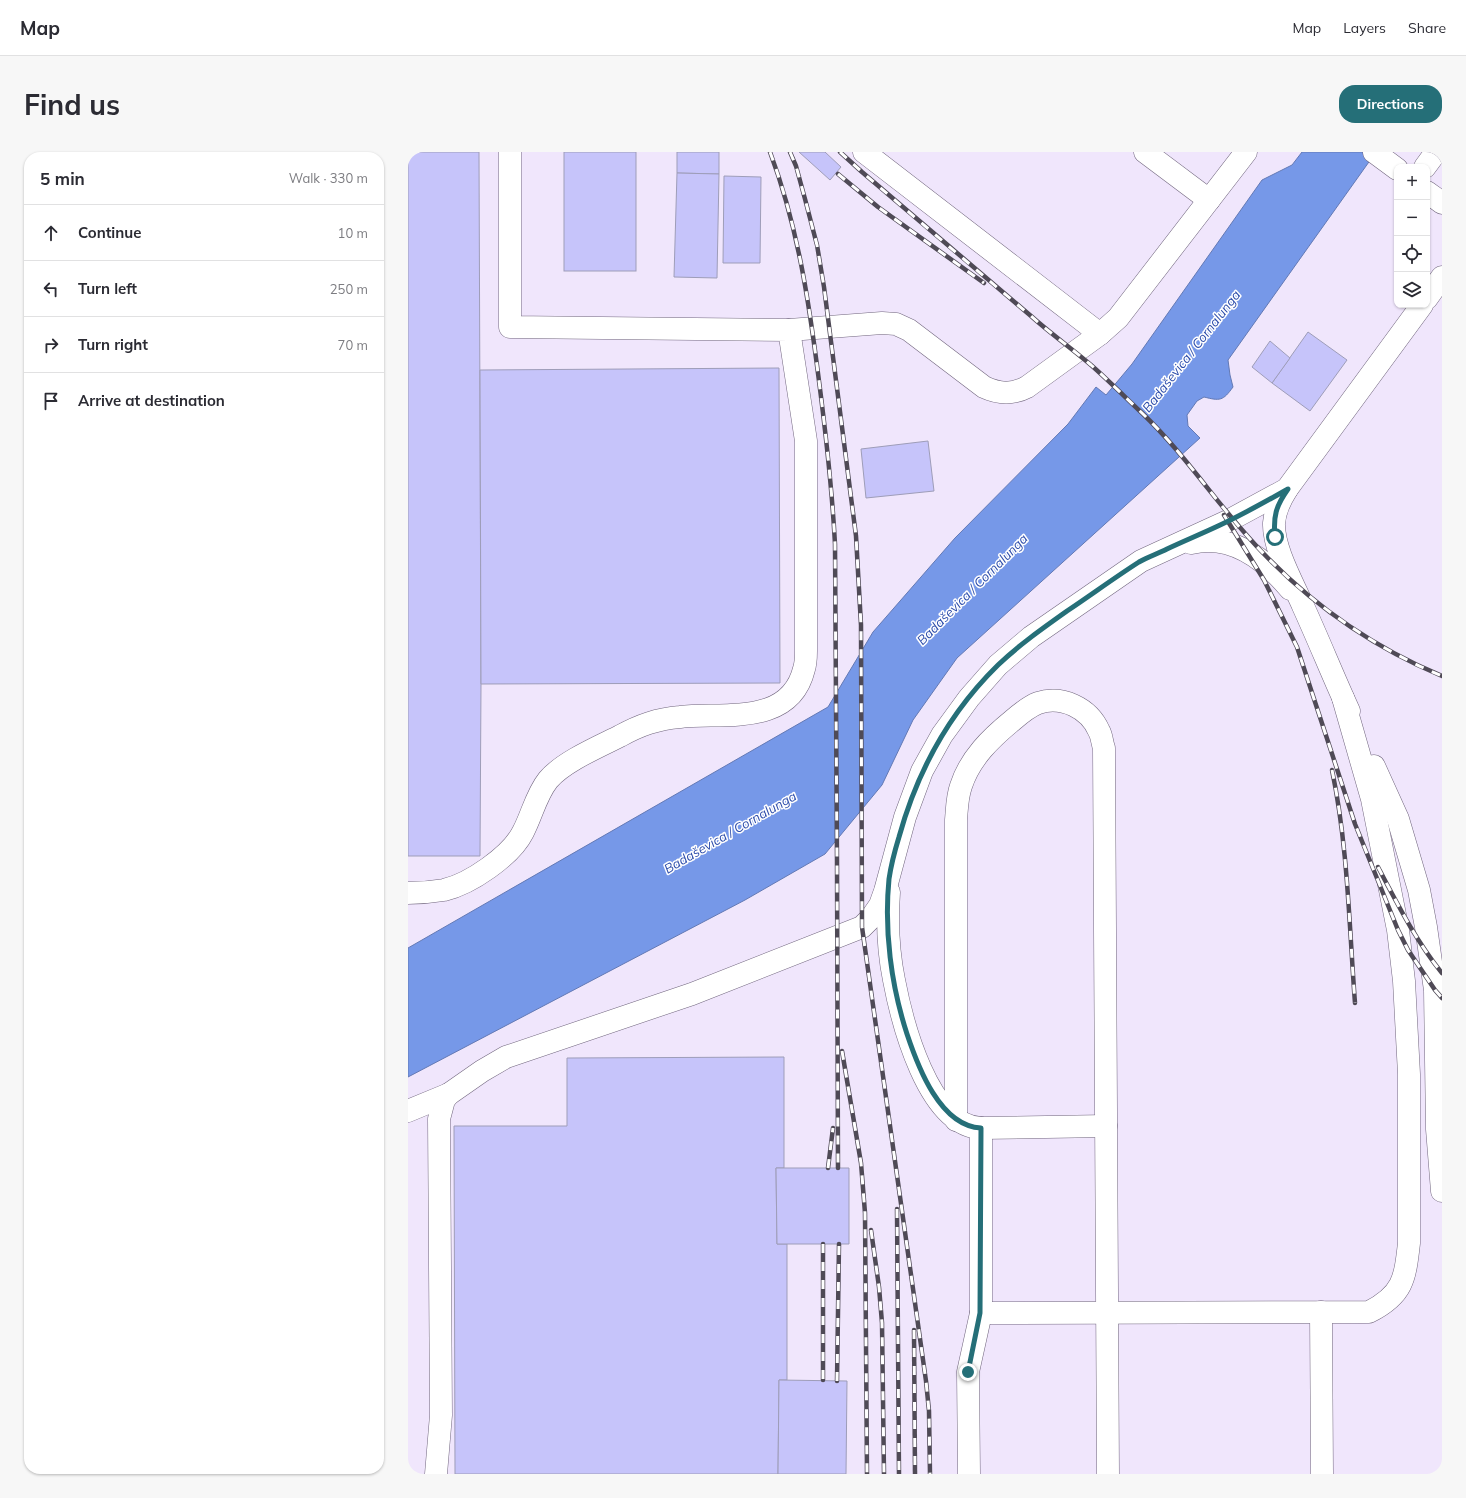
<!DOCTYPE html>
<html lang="en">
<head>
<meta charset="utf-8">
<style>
	:root { --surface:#fff; --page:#f7f7f7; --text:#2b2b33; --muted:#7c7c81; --line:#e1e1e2; --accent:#256f78 }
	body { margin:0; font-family:Mulish,sans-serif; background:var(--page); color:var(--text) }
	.controls { position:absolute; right:12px; top:12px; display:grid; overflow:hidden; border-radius:8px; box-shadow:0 1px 3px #0004 }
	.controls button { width:36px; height:36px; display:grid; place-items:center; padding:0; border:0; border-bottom:1px solid var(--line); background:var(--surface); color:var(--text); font:20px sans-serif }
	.stop { position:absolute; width:12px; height:12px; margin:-9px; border:3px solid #256f78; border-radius:50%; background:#fff }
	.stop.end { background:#256f78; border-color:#fff; box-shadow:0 1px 4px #0008 }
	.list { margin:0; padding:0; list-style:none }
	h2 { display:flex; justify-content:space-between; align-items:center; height:52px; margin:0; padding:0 16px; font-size:17px }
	h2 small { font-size:13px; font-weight:400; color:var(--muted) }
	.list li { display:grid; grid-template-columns:26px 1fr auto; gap:12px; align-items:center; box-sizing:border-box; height:56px; padding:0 16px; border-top:1px solid var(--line) }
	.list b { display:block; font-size:15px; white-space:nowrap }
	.list em { font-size:13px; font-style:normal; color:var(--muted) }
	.icon { flex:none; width:22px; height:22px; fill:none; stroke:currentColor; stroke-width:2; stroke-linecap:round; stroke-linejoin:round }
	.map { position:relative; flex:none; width:1034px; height:1322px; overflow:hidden; border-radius:16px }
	header { display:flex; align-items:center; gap:24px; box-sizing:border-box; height:56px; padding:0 20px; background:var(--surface); border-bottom:1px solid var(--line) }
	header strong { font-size:19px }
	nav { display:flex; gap:22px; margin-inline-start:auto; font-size:14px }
	.intro { display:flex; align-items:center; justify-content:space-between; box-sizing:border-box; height:96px; padding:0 24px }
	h1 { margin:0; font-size:28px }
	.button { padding:10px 18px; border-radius:16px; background:var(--accent); color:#fff; font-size:14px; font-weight:700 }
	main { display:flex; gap:24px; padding:0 24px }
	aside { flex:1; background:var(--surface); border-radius:16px; box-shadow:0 1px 3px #0004 }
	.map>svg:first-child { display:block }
</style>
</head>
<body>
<header>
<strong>Map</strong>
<nav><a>Map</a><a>Layers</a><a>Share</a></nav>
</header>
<div class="intro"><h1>Find us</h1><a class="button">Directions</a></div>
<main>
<aside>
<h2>5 min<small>Walk · 330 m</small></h2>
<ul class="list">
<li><svg class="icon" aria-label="ahead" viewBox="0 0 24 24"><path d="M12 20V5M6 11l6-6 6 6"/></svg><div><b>Continue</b></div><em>10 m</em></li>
<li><svg class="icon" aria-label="left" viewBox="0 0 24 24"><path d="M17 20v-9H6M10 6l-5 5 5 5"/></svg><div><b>Turn left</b></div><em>250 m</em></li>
<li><svg class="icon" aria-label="right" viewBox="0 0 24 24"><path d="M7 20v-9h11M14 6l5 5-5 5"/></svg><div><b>Turn right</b></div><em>70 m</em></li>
<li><svg class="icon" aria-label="arrive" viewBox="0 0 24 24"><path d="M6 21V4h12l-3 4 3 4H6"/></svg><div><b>Arrive at destination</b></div></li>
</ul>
</aside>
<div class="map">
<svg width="1034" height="1322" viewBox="0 0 1034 1322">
	<rect width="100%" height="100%" fill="#f0e6fc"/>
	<path fill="#7698e8" stroke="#6379b4" d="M894 0H968L820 208 822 223 825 235C815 249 812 249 796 245L789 249 779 263 780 274 792 286 549 506 505 568 474 633 417 702 337 748 0 925V796L420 555 465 480 547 386 660 272 688 235 698 243 724 212 854 28 884 13Z"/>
	<g fill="#c6c4fa" stroke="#9e9db8">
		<path d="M0 0H71L73 532 72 704H0Z"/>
		<rect x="156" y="0" width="72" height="119"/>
		<path d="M269 0H311V22L269 21Z"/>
		<path d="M391 0H417L433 15 422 28Z"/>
		<path d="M269 21 311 22 309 126 266 125Z"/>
		<path d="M316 24 353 25 352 111H315Z"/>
		<path d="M900 180 939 208 902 259 864 231Z"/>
		<path d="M862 189 882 206 864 231 844 215Z"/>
		<path d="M371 216 372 531 73 532 72 218Z"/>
		<path d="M520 289 526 339 458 346 453 297Z"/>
		<path d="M376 905V1016H368L369 1092H379V1228H371L370 1322H47L46 974H159V906Z"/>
		<path d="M368 1016H441V1092H369Z"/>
		<path d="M371 1228 439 1229 438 1322H370Z"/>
	</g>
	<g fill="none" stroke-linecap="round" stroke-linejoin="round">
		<g stroke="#71667e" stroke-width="23">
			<g id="minor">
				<path d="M456 0 692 182 710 166 838 0"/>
				<path d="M737 0 801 48"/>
				<path d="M966 0 989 17"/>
				<path d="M1017 15 1028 0"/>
				<path d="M1019 40 1034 51"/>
				<path d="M1019 146 1034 125"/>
				<path d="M381 178 474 171 488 172 501 178 576 235C591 242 604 243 619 235L692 182"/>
				<path d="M879 337C872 348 867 358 866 371 865 396 885 431 895 454 911 489 925 524 941 559"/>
				<path d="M783 391C824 381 857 407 882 437"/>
				<path d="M966 614 990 667 1011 738 1018 775 1027 838 1029 977 1034 1039"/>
				<path d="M481 740C479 769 480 799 486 828 494 870 520 974 573 976V1161L560 1220 561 1322"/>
				<path d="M0 741C12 741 24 740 36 738 62 732 103 704 115 680 124 663 128 643 140 628 155 610 190 595 212 584 232 573 249 567 272 565 315 560 382 575 396 517 398 511 398 505 398 499V289L381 178 102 175V0"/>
				<path d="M0 959 41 942 74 919 98 905 284 842 454 775 463 766 472 753 477 739 497 665 514 619 534 583 561 546 590 513 623 485 733 409 820 369 879 337 1014 153"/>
				<path d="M548 968V668C549 657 549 645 553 634 562 606 583 586 605 568 613 561 620 555 630 551 654 543 681 556 691 579 694 584 694 591 696 596L700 1322"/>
				<path d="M573 976 698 974"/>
				<path d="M913 1160 914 1322"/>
				<path d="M573 1161 961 1160C995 1143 997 1127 1001 1091V922L996 829 990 778 964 647 935 546"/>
				<path d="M28 1322 33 1263 31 967 36 948 41 942"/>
			</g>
		</g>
		<use href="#minor" stroke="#fff" stroke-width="22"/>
		<g stroke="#4f4a56" stroke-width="4.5">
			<g id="rail">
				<path d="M362 0C390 75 401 150 411 229 418 283 424 337 427 392L429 708 430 1016"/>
				<path d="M382 0 388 14 397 47 409 93 416 135 448 384 453 473 454 775 518 1229 521 1259 522 1322"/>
				<path d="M432 0 454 20C510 68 566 116 623 164 642 181 663 196 683 213 700 228 717 245 734 261 779 304 812 357 856 402 906 454 967 496 1034 524"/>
				<path d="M430 22 470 55 576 131"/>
				<path d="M816 363 856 428 889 495 947 672 990 778 1000 798 1027 838 1034 846"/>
				<path d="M924 618C940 694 941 773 947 851"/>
				<path d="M970 715C989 751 1008 789 1034 821"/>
				<path d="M434 899 453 1011 457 1061 459 1322"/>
				<path d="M420 1016 425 976"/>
				<path d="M489 1057 491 1322"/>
				<path d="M463 1078 471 1135 474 1171 476 1322"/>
				<path d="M415 1092V1228"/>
				<path d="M506 1178 507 1322"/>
				<path d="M429 1229 431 1092"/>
			</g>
		</g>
		<use href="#rail" stroke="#fff" stroke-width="3" stroke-dasharray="9" stroke-linecap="butt"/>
	</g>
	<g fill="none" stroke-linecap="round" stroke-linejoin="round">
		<path stroke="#256f78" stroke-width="5" d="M560 1220 572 1161 573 976C532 974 510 915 499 882 483 833 476 778 481 727 483 713 487 698 491 685 509 620 542 560 590 513 611 493 635 476 659 459 683 443 706 426 731 410 740 405 749 402 759 397 776 389 793 382 810 374 834 363 857 350 880 337 868 354 865 364 867 385"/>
	</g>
	<g text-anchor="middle" stroke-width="3" stroke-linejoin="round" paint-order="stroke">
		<g font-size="13" font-style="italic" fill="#2d4dab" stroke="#fff">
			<text transform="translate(783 199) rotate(-52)" y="5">Badaševica / Cornalunga</text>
			<text transform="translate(564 437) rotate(-45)" y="5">Badaševica / Cornalunga</text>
			<text transform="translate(322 680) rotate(-30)" y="5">Badaševica / Cornalunga</text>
		</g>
	</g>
</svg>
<div class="controls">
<button>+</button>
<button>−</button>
<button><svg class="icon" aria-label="locate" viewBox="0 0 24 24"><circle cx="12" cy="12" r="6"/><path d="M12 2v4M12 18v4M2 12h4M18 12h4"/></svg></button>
<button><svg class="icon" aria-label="layers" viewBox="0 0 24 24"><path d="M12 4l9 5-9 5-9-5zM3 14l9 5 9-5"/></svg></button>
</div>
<div class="stop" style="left:867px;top:385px"></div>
<div class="stop end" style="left:560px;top:1220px"></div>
</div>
</main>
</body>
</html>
